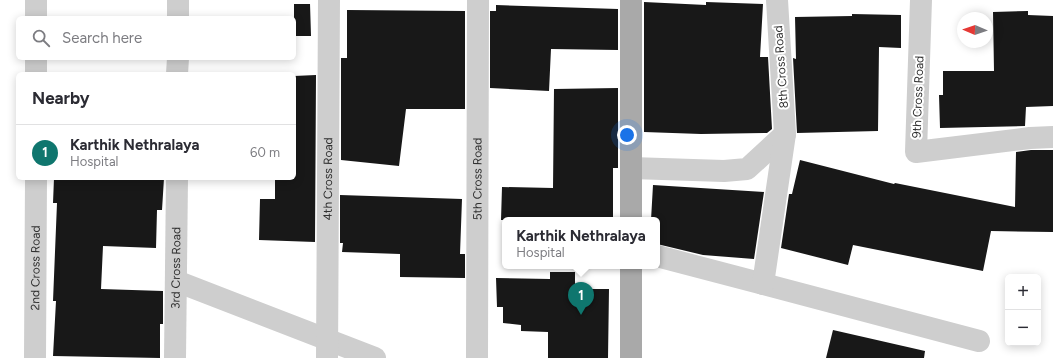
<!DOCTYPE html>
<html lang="en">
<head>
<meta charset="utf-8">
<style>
	:root { --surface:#fff; --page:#f2f2f3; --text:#2b2b33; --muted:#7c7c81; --line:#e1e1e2; --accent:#0f766e }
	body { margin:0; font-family:Figtree,sans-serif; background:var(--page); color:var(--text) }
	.controls { position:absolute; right:12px; bottom:12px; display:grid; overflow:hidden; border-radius:6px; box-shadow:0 2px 10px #0003 }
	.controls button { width:36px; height:36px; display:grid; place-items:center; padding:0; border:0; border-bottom:1px solid var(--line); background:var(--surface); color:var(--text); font:20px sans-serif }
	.compass { position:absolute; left:957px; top:12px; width:36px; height:36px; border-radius:50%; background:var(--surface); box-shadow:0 2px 10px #0003; rotate:272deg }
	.you { position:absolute; left:627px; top:135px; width:14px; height:14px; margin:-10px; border:3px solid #fff; border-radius:50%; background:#1a73e8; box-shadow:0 0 0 6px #1a73e833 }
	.badge { display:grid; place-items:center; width:26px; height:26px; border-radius:50%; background:var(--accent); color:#fff; font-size:13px; font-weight:700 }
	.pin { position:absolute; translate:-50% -33px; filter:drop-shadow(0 1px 2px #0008) }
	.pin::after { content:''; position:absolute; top:21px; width:14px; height:12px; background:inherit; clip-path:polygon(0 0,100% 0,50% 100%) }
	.popup { position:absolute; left:502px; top:217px; width:158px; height:52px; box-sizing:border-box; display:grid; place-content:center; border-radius:6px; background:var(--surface); filter:drop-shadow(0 1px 3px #0005); font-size:13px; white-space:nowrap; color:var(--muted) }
	.popup b { font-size:15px; color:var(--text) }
	.popup::after { content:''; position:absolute; left:50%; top:100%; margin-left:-8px; border:8px solid transparent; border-top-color:var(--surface) }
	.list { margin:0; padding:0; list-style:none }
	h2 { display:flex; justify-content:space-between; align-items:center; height:52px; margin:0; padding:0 16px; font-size:17px }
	h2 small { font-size:13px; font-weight:400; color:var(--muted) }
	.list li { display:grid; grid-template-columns:26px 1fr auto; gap:12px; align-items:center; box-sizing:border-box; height:56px; padding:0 16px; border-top:1px solid var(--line) }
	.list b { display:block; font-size:15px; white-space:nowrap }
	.list p { margin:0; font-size:13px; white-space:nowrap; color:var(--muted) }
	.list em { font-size:13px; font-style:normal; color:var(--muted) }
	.icon { flex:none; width:22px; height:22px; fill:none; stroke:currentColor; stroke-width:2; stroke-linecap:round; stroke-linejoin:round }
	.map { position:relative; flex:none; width:1053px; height:358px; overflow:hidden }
	.search { position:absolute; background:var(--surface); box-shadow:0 2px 10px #0003; left:16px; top:16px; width:280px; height:44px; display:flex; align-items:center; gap:10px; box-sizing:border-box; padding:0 14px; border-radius:6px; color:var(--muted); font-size:15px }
	.panel { position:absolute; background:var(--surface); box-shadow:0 2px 10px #0003; left:16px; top:72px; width:280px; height:108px; border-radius:6px }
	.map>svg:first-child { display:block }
</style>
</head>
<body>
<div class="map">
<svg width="1053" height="358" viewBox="0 0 1053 358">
	<rect width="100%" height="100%" fill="#fff"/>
	<g fill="#181818">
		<path d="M644 2 706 5V2L763 4 760 57H768L772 129 767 133 701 134 644 132Z"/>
		<path d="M294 4H310L311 36H294Z"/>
		<path d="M496 5 618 9V50L551 49 549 91 490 88V11H496Z"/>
		<path d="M347 10 465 11V109H406L399 166 341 160V58H347Z"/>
		<path d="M1028 11V15L1053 16V106L1026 107 1025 126 940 128 939 95H943V71H994L993 12Z"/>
		<path d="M852 14 901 15V48L879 47 878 131 797 133 793 58 796 59 795 17 852 16Z"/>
		<path d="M316 75 315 242 259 240 260 199H275V178H294V76Z"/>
		<path d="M618 88V168H613V220H501L502 187 553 188 554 89Z"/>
		<path d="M1031 150H1053V232L991 231 983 271 853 245 848 265 781 248 789 194H792L800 160 894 184 895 183 1015 207 1016 152Z"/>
		<path d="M54 178H164L162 210H157L156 248 103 246 101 289 163 291V324H160V358L53 356 56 301H53L57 203H53Z"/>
		<path d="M653 185 764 192 754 259 703 255 657 244V220H651Z"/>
		<path d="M340 195 462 199 460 254H465V278L400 277V254L342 252 343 243H340Z"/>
		<path d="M550 272H575V289H609L608 358H548V332L521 331V325L503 323V307H497L496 278 550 279Z"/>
		<path d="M833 330 925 351 924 358H826Z"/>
	</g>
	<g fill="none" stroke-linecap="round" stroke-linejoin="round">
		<g stroke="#cecece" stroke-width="22">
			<path d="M36 0V18"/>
			<path d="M921 0 916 152 1030 138 1053 137"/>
			<path d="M178 18V0"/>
			<path d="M36 58V74"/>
			<path d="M177 74 178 58"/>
			<path d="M631 168 724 171 747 169 785 134"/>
			<path d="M657 256 979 341"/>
			<path d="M176 281 375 358"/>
			<path d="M763 284 785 134 777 0"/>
			<path id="s1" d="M35 358 36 178"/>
			<path id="s2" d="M175 358 177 178"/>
			<path id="s3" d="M327 358 329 0"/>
			<path id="s4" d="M477 358 478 0"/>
		</g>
		<g stroke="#a9a9a9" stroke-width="22">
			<path d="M631 220V0"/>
			<path d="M631 266V358"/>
		</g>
	</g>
	<g text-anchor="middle" stroke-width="4" stroke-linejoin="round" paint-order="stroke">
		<g font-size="12" fill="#313131" stroke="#fff">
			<text transform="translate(781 67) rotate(-94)" y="4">8th Cross Road</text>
			<text transform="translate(918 97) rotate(-88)" y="4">9th Cross Road</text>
			<text dy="4" stroke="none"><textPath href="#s3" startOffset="179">4th Cross Road</textPath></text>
			<text dy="4" stroke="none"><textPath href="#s4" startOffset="179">5th Cross Road</textPath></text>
			<text dy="4" stroke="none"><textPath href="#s1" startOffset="90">2nd Cross Road</textPath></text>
			<text dy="4" stroke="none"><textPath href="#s2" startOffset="90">3rd Cross Road</textPath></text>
		</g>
	</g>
</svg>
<div class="controls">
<button>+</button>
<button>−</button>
</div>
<svg class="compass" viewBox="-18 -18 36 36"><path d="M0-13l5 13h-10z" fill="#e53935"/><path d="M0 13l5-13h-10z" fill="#7c7c81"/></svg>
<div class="you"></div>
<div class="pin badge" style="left:581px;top:315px">1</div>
<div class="popup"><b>Karthik Nethralaya</b>Hospital</div>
<div class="search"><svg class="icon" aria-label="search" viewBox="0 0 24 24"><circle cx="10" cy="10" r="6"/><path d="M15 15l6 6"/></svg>Search here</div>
<section class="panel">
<h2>Nearby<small></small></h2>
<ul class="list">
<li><span class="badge">1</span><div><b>Karthik Nethralaya</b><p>Hospital</p></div><em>60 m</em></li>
</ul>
</section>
</div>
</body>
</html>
